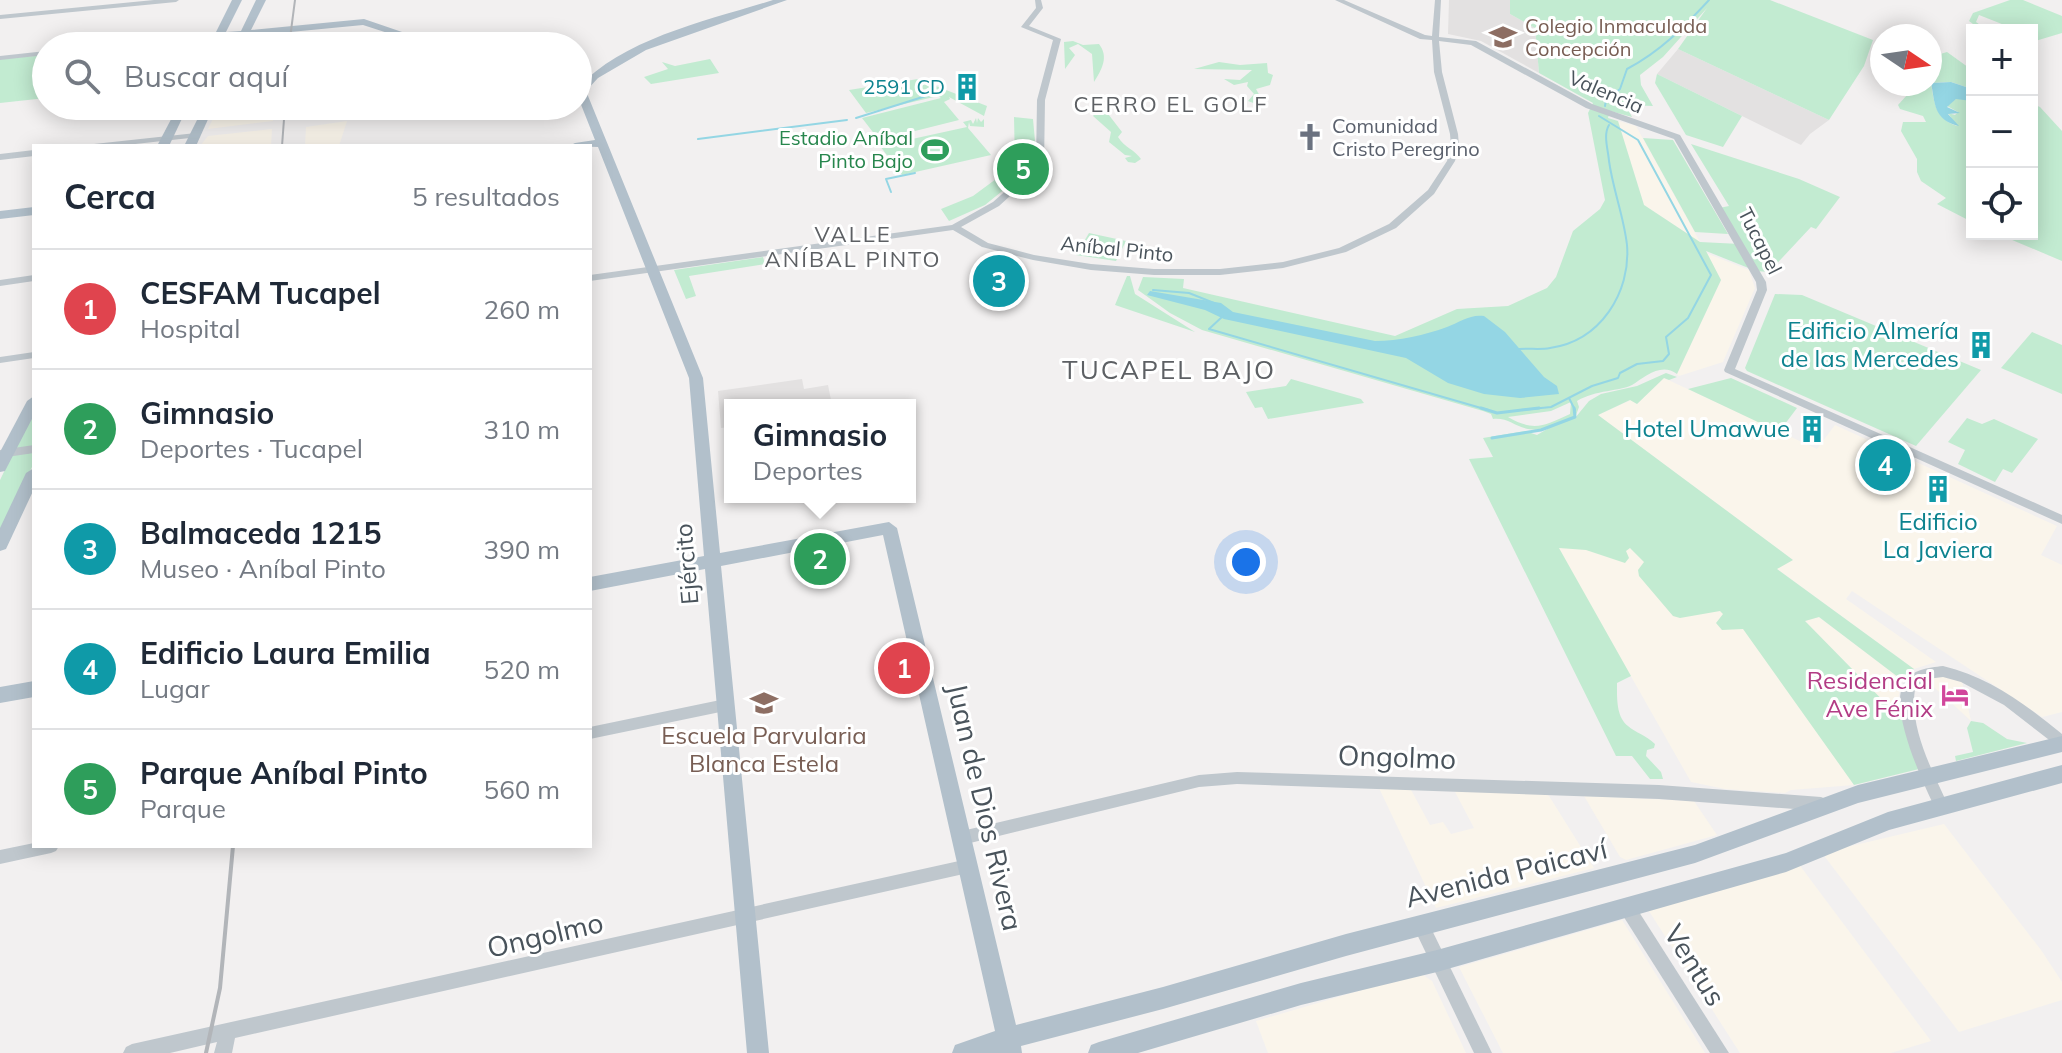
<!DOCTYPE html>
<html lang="es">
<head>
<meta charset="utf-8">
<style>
	:root { --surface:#fff; --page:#f2f2f3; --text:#1f2937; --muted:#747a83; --line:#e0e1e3; --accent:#2b79d1 }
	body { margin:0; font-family:Mulish,sans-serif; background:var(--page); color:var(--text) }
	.controls { position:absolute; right:24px; top:24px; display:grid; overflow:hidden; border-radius:0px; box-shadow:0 4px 20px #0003 }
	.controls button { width:72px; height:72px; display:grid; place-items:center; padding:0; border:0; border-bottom:2px solid var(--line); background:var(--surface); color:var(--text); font:40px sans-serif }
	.compass { position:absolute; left:1870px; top:24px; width:72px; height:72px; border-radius:50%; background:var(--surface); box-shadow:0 4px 20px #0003; rotate:103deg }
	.you { position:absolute; left:1246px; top:562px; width:28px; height:28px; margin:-20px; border:6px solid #fff; border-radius:50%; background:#1a73e8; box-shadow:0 0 0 12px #1a73e833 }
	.badge { display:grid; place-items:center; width:52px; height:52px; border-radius:50%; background:var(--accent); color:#fff; font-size:26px; font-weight:700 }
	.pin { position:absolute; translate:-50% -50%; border:4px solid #fff; box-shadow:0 2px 8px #0006 }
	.popup { position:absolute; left:724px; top:399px; width:192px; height:104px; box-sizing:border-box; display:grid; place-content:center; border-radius:0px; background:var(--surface); filter:drop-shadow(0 2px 6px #0005); font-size:26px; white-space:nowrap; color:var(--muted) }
	.popup b { font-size:30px; color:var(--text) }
	.popup::after { content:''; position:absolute; left:50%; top:100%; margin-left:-16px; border:16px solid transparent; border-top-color:var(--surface) }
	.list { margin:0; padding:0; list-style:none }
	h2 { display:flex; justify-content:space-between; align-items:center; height:104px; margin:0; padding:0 32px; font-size:34px }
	h2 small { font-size:26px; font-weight:400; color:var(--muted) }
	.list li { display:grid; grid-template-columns:52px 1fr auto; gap:24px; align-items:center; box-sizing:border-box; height:120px; padding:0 32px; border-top:2px solid var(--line) }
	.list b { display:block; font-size:30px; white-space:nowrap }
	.list p { margin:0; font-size:26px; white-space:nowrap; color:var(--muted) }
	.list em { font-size:26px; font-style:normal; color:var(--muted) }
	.icon { flex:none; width:44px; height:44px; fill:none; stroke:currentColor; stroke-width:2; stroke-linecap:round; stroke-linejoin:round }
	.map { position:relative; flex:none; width:2062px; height:1053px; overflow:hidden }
	.search { position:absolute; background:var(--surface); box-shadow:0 4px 20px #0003; left:32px; top:32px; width:560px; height:88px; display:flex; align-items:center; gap:20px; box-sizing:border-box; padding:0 28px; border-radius:44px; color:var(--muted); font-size:30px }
	.panel { position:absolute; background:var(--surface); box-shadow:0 4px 20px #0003; left:32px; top:144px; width:560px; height:704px; border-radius:0px }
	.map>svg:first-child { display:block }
</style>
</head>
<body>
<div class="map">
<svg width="2062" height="1053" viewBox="0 0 2062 1053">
	<rect width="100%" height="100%" fill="#f2f0f0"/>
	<g fill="#faf5eb">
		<path d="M219 106H274L273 121 208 129Z"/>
		<path d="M347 121 339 146H305L306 127Z"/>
		<path d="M1618 121 1636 126 1700 242 1644 205Z"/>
		<path d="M272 129 271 146H200L208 136Z"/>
		<path d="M1706 253 1749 270 1755 288 1723 362 1679 376 1677 374 1721 280Z"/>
		<path d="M1664 378 1817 449 1835 425 2057 526 2041 555 2062 565V712L2042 717 1852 591 1846 599 1936 662 1914 669 1776 568 1793 560 1598 415 1631 400 1637 404Z"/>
		<path d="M1553 539 1633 546 1732 609 1854 785 1791 790 1785 793 1725 789 1691 782Z"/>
		<path d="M1819 617 1902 680 1898 700 1903 721 1805 621Z"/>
		<path d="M1939 675 1962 681 1971 721 1926 680Z"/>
		<path d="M1379 788H1410L1430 825 1443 822 1451 834 1474 828 1453 788 1544 792 1549 796 1594 868 1436 908Z"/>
		<path d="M1584 796 1694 801 1717 835 1626 860 1620 857Z"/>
		<path d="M1944 824 2041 950 2062 982V1000L1959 1032 1825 857 1830 851Z"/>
		<path d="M1798 863 1931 1041 1891 1053H1740L1647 908Z"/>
		<path d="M1622 920 1705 1053H1503L1459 967Z"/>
		<path d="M1420 973 1432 981 1466 1053H1268L1256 1021Z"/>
	</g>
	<g fill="#e3e1e1">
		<path d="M1449 0H1510V14L1535 28 1539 73 1481 41 1448 34Z"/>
		<path d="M1678 49 1829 120 1810 134 1801 145 1657 74Z"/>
		<path d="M802 379 804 389 828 385 832 405H730V427L721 428 718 391Z"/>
	</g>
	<g fill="#c2ebd1" fill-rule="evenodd">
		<path d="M1510 0H1770L1873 40 1864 66 1829 120 1678 49 1707 8 1663 57 1640 75 1641 85 1653 106 1626 105 1632 117 1610 111 1608 118 1618 121 1644 205 1700 242 1740 244 1719 208 1729 206 1691 144 1799 179 1840 197 1816 229 1811 227 1769 272 1756 271 1706 251 1721 280 1677 374C1661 362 1645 377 1632 385 1621 391 1595 390 1577 401L1579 407 1575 418 1589 401 1601 394 1637 386 1666 373 1677 377 1669 380 1664 378 1637 404 1630 400 1598 415 1793 560 1777 569 1914 669 1902 680 1819 617 1805 621 1903 721 1919 769 1854 785 1743 629 1722 630 1716 623 1723 614 1720 611 1680 618 1673 616 1639 576 1638 570 1644 562 1630 548 1626 551 1629 558 1625 563 1586 550 1559 548 1631 676 1617 683C1617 697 1616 717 1628 726 1636 733 1646 735 1655 744L1654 748 1647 750 1646 756 1661 772 1663 779H1650L1632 756H1616L1469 459 1493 457 1483 438 1525 431 1537 435 1549 428C1518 435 1514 417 1493 419L1491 414 1483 411 1202 330 1170 313 1138 290 1143 277 1184 279 1183 288 1395 336 1457 309 1508 306 1547 288 1556 277 1573 231 1600 209 1605 200 1588 113 1593 103 1539 73 1535 28 1510 14ZM1571 402 1570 414C1544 426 1534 432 1508 417L1551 411Z"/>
		<path d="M2010 0H2023L2062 16V33L2032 42 2035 38 2032 30H2017L1979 15 1976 22 1987 30H1981L1969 21 1973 13Z"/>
		<path d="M1073 41 1083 45 1099 44C1109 57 1102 69 1094 82L1092 54 1078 44 1069 48 1075 55 1065 69 1064 42Z"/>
		<path d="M1947 52 1972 70V74L1968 75 1972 78V89L1951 82 1931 83C1934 101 1935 119 1957 126L1948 113 1955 115 1958 112 1947 106 1957 98 1972 101V222L1937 204 1946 198 1921 181 1917 172V159L1901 131 1903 122H1926L1923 116 1900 109 1898 105 1917 84H1930V57Z"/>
		<path d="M46 55V98L0 103V59Z"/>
		<path d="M710 59 719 73 651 84 644 77 668 69 662 62 675 66Z"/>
		<path d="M1219 62 1240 65 1267 63 1268 73 1273 75 1270 85 1256 89 1261 98 1256 104 1248 101 1254 94 1247 86 1248 82 1234 85 1224 79 1240 80 1252 70 1194 69Z"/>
		<path d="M1657 74 1742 116 1723 147 1686 135 1655 83Z"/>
		<path d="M918 79 987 106 984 116 949 97 950 99 944 102 959 120 879 140 862 118 941 98 938 96 866 113 849 90Z"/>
		<path d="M2033 104 2040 107 2062 131V261L1998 234H2032Z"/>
		<path d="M1098 110H1105L1122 132 1118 137C1125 148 1134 149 1141 159L1135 163 1128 162 1125 158 1132 156 1125 155 1109 142 1111 132 1093 116Z"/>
		<path d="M1014 117 1033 119 1037 163 985 205 949 221 941 209 973 196 1015 165Z"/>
		<path d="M976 118 977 123 978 118 981 122 984 119V127L970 126 969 122 968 128 991 155 902 175 880 146 967 127 963 122 971 120 973 124Z"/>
		<path d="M1643 138 1673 140 1728 234 1695 232Z"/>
		<path d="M1089 233 1126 241 1116 261 1076 255Z"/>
		<path d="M763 257 765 264 689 276 696 296 686 299 674 270Z"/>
		<path d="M1127 276H1130L1135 294 1195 332 1115 305Z"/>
		<path d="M1775 294 1802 295 1981 370 1916 446 1747 371 1745 368Z"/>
		<path d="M2032 332 2062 345V394L2001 368Z"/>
		<path d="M1731 378 1797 408 1779 432 1688 389Z"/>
		<path d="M1291 379 1361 399 1364 403 1268 419 1262 407 1255 408 1246 392 1286 386Z"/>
		<path d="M34 410V463L0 532V480Z"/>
		<path d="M1967 418 1982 424 1994 419 2038 439 2012 473 2003 469 1995 482 1958 464 1965 450 1948 442Z"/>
		<path d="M1971 721 1983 723 2007 739 2027 743 1956 761 1955 756 1973 752 1967 728Z"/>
	</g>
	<g fill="#94d6e4">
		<path d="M1951 82 1972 89V101L1956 99 1947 107 1960 113 1948 114 1959 126C1933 120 1935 102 1931 83Z"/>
		<path d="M1150 291 1221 303 1233 312 1375 341C1399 341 1425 335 1447 327 1460 322 1470 314 1484 316L1505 332 1544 377 1557 386 1559 394 1520 398 1484 394 1448 383 1406 358 1224 319 1205 310 1147 295Z"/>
	</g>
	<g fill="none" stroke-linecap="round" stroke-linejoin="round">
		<g stroke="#94d6e4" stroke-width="2">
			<path d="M1605 106 1606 100 1620 89 1627 69C1661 51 1683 28 1709 0"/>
			<path d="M856 118 929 95"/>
			<path d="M698 139 847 120"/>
			<path d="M891 192 886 179 915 173"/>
			<path d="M1153 290 1189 293 1214 303"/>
			<path d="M1223 316 1209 329 1488 410"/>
			<path d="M1519 349C1529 348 1540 350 1550 348 1600 341 1631 293 1627 245 1624 217 1613 190 1609 161 1608 149 1603 135 1609 125"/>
			<path d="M1569 398 1575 410"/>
			<path d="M1521 410 1551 407 1592 386 1618 378 1620 373 1637 364 1663 361 1669 354 1666 337 1688 318 1711 275 1638 140 1599 116"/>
		</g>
		<g stroke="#94d6e4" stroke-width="3">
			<path d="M1481 408 1497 413 1539 408"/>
			<path d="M1492 438 1541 430 1575 417 1574 408"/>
		</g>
		<g fill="#bfc7cd" fill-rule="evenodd">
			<path d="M154 0H179L176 2 0 19V15Z"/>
			<path d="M1035 0H1041L1043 8 1029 26 1061 39 1045 100 1044 165 999 206 961 227 988 243 1034 255 1091 264 1154 269H1220L1283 262 1339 248 1389 224 1428 190 1447 161 1451 146 1450 134 1434 72 1432 40 1420 39 1335 0H1344L1425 35 1432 36 1435 0H1441L1439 37 1476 41 1592 104 1680 135 1766 282 1767 290 1735 369 2062 515V524L1725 372 1724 370 1757 290 1756 282 1674 139 1586 108 1471 45 1439 41 1442 72 1458 134 1459 146 1455 161 1434 194 1396 228 1346 252 1283 268 1220 275H1154L1091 270 1033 260 982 247 953 230 590 281V275L952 225 993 202 1036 164 1037 100 1053 40 1021 27 1036 8Z"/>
			<path d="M219 34 223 36 222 38 140 46H114L118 44Z"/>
			<path d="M46 51V55L0 60V56Z"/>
			<path d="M196 133H199V137L117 146H90L94 144Z"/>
			<path d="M34 150V156L0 160V154Z"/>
			<path d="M34 275V281L0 286V280Z"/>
			<path d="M34 352V358L0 363V357Z"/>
			<path d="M34 445V453L0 458V450Z"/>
			<path d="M1943 666C1989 677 2025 704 2062 734V748L2057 746 2004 705 1961 682 1943 677 1927 679 1915 689C1909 728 1932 770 1948 805L1946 810 1941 812 1936 810C1924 785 1888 709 1904 683 1912 669 1928 668 1943 666Z"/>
			<path d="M725 699 730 701 732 705 730 709 725 711 590 739V727Z"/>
			<path d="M1237 772 1659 785 1821 797 1826 799 1828 804 1826 809 1821 811 1659 799 1237 784 1199 787 962 845 957 843 954 838 957 833 962 831 1199 775Z"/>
			<path d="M34 843V846H59L56 851 51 853 0 864V850Z"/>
			<path d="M968 859 973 861 976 866 973 871 968 873 235 1038 232 1053H214L217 1042 170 1053H123L126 1047 132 1044Z"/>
			<path d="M1626 898 1632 901 1729 1053H1710L1620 911 1618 906 1620 901Z"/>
			<path d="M1421 918 1427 920 1492 1053H1474L1413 926 1415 920Z"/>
		</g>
		<g fill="#b2c0cb" fill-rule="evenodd">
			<path d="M232 0H242L226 32 241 31 256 0H266L251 30 364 19 443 46H428L363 25 248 36 243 46H233L238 37 223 39 219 46H209Z"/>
			<path d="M773 0H787L646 50 598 78 586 91 703 378 720 553 889 522 897 528 1016 1025 1163 987 1346 934 1695 845 1858 785 2062 736V752L1858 803 1695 863 1346 956 1163 1009 1021 1046 1022 1053H952L955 1045 995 1031 883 535 721 566 769 1053H747L705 569 590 591V577L704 556 689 378 598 147 569 146 575 143 595 140 578 97V88C623 38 710 20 773 0Z"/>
			<path d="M178 106H188L169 146H157Z"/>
			<path d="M204 106H214L196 146H184Z"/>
			<path d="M34 207V215L0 219V211Z"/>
			<path d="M34 396V415L5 471 0 472V452L27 401Z"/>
			<path d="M34 468V489L6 549 0 551V528L26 473Z"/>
			<path d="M34 681V697L0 703V687Z"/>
			<path d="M2062 765V783L1889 830 1786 872 1437 972 1301 1005 1138 1053H1088L1091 1045 1099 1042 1301 983 1437 950 1786 853 1888 812Z"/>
		</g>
		<g stroke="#b2b5b9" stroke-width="2">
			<path d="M289 46 295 0"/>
			<path d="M282 146 285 106"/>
		</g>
		<path stroke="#b2b5b9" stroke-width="4" d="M206 1053 220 988 233 846"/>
	</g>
	<defs>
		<g id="school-bare" transform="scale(2.16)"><path d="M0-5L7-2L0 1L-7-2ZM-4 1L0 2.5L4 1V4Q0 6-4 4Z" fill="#8d6e63" stroke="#fff" stroke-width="2.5" paint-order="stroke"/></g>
		<g id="building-bare" transform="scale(2.16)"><path d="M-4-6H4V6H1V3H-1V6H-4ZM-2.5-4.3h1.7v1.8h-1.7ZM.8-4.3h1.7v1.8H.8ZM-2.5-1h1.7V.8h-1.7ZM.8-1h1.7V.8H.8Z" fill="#0f9aa8" stroke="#fff" stroke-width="2.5" paint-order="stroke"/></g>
		<g id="church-bare" transform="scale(2.16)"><path d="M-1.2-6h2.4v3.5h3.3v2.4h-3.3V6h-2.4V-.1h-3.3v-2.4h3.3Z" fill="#6b7280" stroke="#fff" stroke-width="2.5" paint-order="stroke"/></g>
		<g id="stadium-bare" transform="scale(2.16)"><path d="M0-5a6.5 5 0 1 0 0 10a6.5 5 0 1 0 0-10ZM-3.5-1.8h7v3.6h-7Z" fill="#2e9e5b" stroke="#fff" stroke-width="2.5" paint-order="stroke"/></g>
		<g id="hotel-bare" transform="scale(2.16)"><path d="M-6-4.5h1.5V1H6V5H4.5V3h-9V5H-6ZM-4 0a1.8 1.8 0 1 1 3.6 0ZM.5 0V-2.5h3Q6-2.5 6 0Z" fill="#d1479c" stroke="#fff" stroke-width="2.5" paint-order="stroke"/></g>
	</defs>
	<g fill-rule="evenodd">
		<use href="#school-bare" x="1503" y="37"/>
		<use href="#building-bare" x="967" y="87"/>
		<use href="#church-bare" x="1310" y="137"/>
		<use href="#stadium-bare" x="935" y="150"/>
		<use href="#building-bare" x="1981" y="345"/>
		<use href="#building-bare" x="1812" y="429"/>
		<use href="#building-bare" x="1938" y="489"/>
		<use href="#hotel-bare" x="1955" y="695"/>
		<use href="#school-bare" x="764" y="703"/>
	</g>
	<g text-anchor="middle" stroke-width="6" stroke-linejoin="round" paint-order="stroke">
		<g font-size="20" fill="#785e54" stroke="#fff" text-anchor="start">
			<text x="1525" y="33">Colegio Inmaculada<tspan x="1525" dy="23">Concepción</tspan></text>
		</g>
		<g font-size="20" fill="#0d838f" stroke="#fff" text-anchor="end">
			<text x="945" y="94">2591 CD</text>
		</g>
		<g font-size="20" fill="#49535b" stroke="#fff">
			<text transform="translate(1606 92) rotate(23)" y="7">Valencia</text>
			<text transform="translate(1760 241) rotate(63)" y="7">Tucapel</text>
			<text transform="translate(1117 249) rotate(6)" y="7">Aníbal Pinto</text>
		</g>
		<g font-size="20" fill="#5b616d" stroke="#fff" text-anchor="start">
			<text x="1332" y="133">Comunidad<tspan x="1332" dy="23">Cristo Peregrino</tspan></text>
		</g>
		<g font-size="20" fill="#27864d" stroke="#fff" text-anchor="end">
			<text x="913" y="145">Estadio Aníbal<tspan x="913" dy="23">Pinto Bajo</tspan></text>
		</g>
		<g font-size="22" letter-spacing="2" fill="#5d6064" stroke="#fff">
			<text x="1171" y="112">CERRO EL GOLF</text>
			<text x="853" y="242">VALLE<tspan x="853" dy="25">ANÍBAL PINTO</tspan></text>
		</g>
		<g font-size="24" fill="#0d838f" stroke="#fff" text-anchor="end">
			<text x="1959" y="339">Edificio Almería<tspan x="1959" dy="28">de las Mercedes</tspan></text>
			<text x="1790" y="437">Hotel Umawue</text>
			<text x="1938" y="530" text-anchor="middle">Edificio<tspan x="1938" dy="28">La Javiera</tspan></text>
		</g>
		<g font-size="24" fill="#49535b" stroke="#fff">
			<text transform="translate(687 564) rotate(-95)" y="8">Ejército</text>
		</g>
		<g font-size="24" fill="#b23c85" stroke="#fff" text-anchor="end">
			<text x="1933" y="689">Residencial<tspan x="1933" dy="28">Ave Fénix</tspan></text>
		</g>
		<g font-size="24" fill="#785e54" stroke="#fff">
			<text x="764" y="744">Escuela Parvularia<tspan x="764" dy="28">Blanca Estela</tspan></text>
		</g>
		<g font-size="26" letter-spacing="2" fill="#5d6064" stroke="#fff">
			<text x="1169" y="379">TUCAPEL BAJO</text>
		</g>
		<g font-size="28" fill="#49535b" stroke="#fff">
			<text transform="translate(1397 757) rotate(2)" y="10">Ongolmo</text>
			<text transform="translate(985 807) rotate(77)" y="10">Juan de Dios Rivera</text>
			<text transform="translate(1506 873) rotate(-14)" y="10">Avenida Paicaví</text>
			<text transform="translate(545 935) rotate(-13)" y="10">Ongolmo</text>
			<text transform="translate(1695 965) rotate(58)" y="10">Ventus</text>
		</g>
	</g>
</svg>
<div class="controls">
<button>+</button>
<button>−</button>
<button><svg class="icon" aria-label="locate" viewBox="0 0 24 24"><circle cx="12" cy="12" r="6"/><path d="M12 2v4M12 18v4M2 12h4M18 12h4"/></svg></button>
</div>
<svg class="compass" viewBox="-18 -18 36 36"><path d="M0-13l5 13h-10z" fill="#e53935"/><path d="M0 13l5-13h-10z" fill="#747a83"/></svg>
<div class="you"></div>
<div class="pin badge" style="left:904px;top:668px;background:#e0444e">1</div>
<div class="pin badge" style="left:820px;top:559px;background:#2e9e5b">2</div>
<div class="popup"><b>Gimnasio</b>Deportes</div>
<div class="pin badge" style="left:999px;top:281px;background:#0f9aa8">3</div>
<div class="pin badge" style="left:1885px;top:465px;background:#0f9aa8">4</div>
<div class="pin badge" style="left:1023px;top:169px;background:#2e9e5b">5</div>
<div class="search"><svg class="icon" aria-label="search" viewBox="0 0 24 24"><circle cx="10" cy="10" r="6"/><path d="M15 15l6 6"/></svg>Buscar aquí</div>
<section class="panel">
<h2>Cerca<small>5 resultados</small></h2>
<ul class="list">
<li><span class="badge" style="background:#e0444e">1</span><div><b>CESFAM Tucapel</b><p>Hospital</p></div><em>260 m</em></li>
<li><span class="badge" style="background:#2e9e5b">2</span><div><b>Gimnasio</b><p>Deportes · Tucapel</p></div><em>310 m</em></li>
<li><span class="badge" style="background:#0f9aa8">3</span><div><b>Balmaceda 1215</b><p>Museo · Aníbal Pinto</p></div><em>390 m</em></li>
<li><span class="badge" style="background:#0f9aa8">4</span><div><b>Edificio Laura Emilia</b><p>Lugar</p></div><em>520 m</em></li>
<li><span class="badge" style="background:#2e9e5b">5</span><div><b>Parque Aníbal Pinto</b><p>Parque</p></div><em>560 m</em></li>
</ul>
</section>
</div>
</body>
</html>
